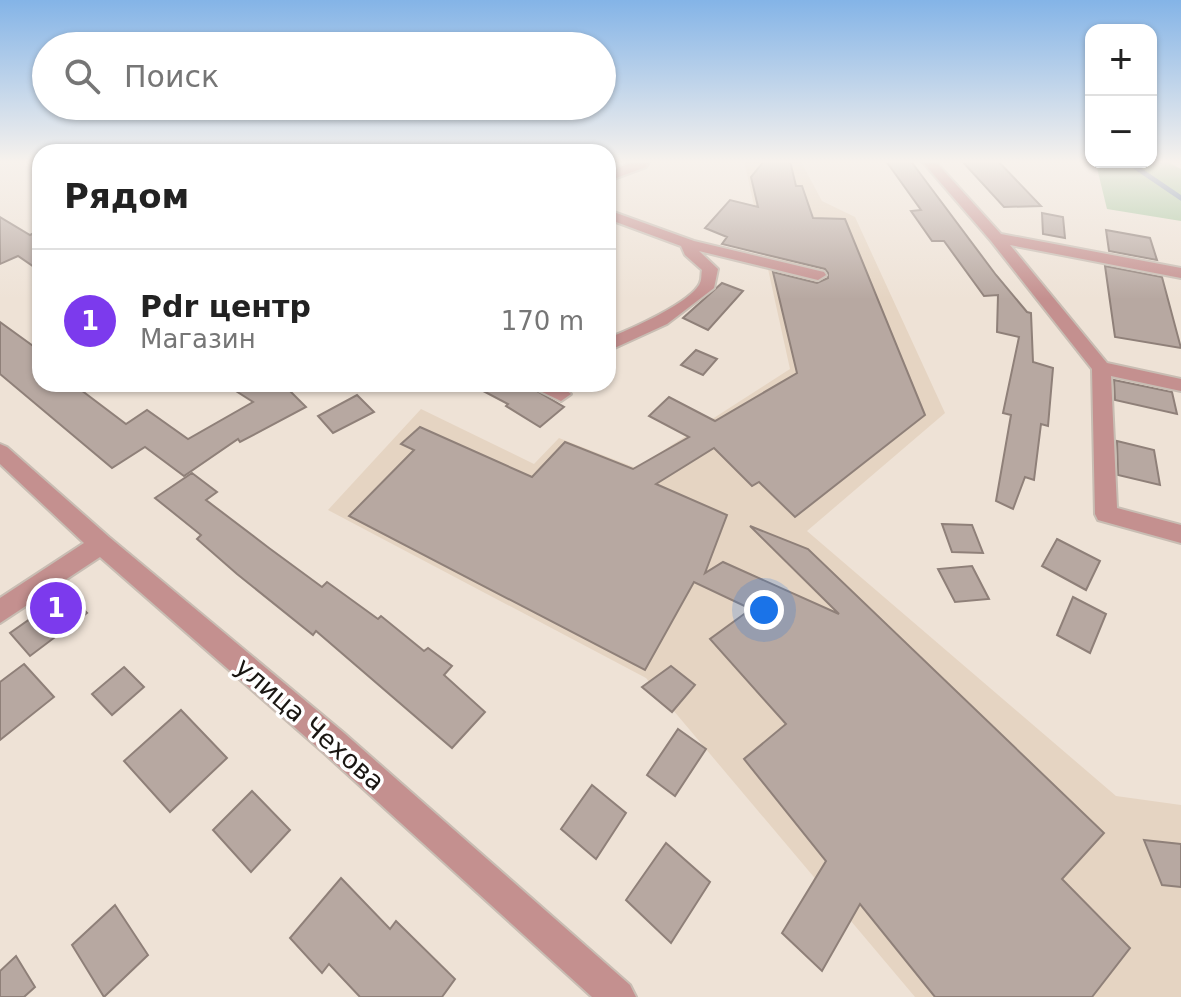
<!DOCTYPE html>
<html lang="ru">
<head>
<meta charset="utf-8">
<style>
	:root { --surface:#fff; --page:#f6f6f6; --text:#222; --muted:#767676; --line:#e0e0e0; --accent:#7c3aed }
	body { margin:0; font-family:"DejaVu Sans",sans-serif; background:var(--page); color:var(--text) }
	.controls { position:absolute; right:24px; top:24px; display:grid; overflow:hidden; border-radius:16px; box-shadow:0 2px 6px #0004 }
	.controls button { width:72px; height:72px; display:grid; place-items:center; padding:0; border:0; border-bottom:2px solid var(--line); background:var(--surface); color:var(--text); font:40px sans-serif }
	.you { position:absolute; left:764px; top:610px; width:28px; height:28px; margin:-20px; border:6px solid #fff; border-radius:50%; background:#1a73e8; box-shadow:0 0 0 12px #1a73e833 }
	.badge { display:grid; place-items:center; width:52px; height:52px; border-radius:50%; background:var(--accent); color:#fff; font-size:26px; font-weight:700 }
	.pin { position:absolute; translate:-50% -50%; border:4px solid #fff; box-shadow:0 2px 8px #0006 }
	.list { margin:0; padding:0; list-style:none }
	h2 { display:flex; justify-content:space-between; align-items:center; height:104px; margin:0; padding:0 32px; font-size:34px }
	h2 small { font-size:26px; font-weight:400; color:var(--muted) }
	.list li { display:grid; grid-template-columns:52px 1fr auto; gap:24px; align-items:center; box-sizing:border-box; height:144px; padding:0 32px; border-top:2px solid var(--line) }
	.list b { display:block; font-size:30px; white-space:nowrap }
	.list p { margin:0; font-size:26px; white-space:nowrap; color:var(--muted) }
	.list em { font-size:26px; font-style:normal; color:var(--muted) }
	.icon { flex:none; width:44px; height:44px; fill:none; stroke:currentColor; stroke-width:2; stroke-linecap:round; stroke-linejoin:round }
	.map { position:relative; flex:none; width:1181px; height:997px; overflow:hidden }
	.search { position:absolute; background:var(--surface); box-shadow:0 2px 6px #0004; left:32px; top:32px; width:584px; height:88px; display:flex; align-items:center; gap:20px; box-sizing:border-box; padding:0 28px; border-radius:44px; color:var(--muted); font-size:30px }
	.panel { position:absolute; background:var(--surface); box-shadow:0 2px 6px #0004; left:32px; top:144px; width:584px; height:248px; border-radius:24px }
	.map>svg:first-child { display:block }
</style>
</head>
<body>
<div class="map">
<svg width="1181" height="997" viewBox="0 0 1181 997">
	<rect width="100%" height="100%" fill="#eee2d6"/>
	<path fill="#e5d4c2" d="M744 160H800L822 201 855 217 945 413 807 531 1116 796 1181 805V997H915L646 678 328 510 421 409 534 464 559 438 636 468 790 369Z"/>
	<path fill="#a5c59d" d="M1087 160 1151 162V160H1164L1181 169V221L1107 209 1097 168Z"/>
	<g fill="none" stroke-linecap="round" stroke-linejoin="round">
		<path stroke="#6c85a6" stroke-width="5" d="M1128 162 1181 198"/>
	</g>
	<g fill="#b7a8a1" stroke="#8f8079" stroke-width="2">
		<path d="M765 160 790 161 796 186H802L813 218 845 219 925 415 795 517 759 482 752 486 714 448 656 484 727 515 705 573 723 562 839 614 750 526 808 549 1104 833 1062 879 1130 948 1092 997H935L860 904 822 971 782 933 826 861 744 759 786 724 710 639 751 609 694 582 645 670 349 516 414 450 401 444 420 427 532 477 565 442 633 469 689 437 649 416 669 397 715 421 797 373 773 272 817 283 828 278V273L825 269 722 244 727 237 705 228 730 200 758 207 751 177Z"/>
		<path d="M910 160 996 275 1027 312 1031 313 1033 362 1053 368 1048 426 1041 424 1034 480 1025 477 1013 509 996 501 1011 415 1003 413 1019 337 997 332 998 295 984 296 944 241H932L911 211 921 210 886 161Z"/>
		<path d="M961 160H997L1041 206 1004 207Z"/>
		<path d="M1042 213 1063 217 1065 238 1043 234Z"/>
		<path d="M0 217 30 235 40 230V271L18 256 0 264Z"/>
		<path d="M1106 230 1150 238 1157 260 1109 251Z"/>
		<path d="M1105 266 1162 277 1181 348 1115 337Z"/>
		<path d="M722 283 743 291 708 330 683 318Z"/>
		<path d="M0 322 40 351V384H73L126 424 147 410 188 439 253 402 225 384H283L306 407 240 442 238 439 184 476 145 447 112 468 0 374Z"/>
		<path d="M696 350 717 359 703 375 681 365Z"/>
		<path d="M1114 380 1172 392 1177 414 1115 400Z"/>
		<path d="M470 384H525L564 407 540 427 506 406 508 404Z"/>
		<path d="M357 395 374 412 333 433 318 416Z"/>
		<path d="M1117 441 1154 450 1160 485 1118 475Z"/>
		<path d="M192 473 217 492 206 500 269 548 322 587 327 582 378 619 381 616 424 651 428 648 452 666 444 675 485 712 452 748 316 631 313 635 237 574 197 539 201 535 155 498Z"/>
		<path d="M942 524 972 525 983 553 952 552Z"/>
		<path d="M1057 539 1100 561 1086 590 1042 566Z"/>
		<path d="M972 566 989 599 955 602 938 569Z"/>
		<path d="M67 593 87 613 30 656 10 633Z"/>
		<path d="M1073 597 1106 614 1090 653 1057 635Z"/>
		<path d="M24 664 54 697 0 740V682Z"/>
		<path d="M671 666 695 685 672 712 642 687Z"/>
		<path d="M124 667 144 687 112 715 92 694Z"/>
		<path d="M181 710 227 758 170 812 124 761Z"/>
		<path d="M678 729 706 749 675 796 647 775Z"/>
		<path d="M592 785 626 813 596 859 561 829Z"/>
		<path d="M252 791 290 830 251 872 213 830Z"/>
		<path d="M1144 840 1181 844V887L1162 885Z"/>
		<path d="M666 843 710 882 671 943 626 900Z"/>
		<path d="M341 878 390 929 396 921 455 979 442 997H360L329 964 322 973 290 938Z"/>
		<path d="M115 905 148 955 104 997 72 945Z"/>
		<path d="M16 956 35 987 24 997H0V971Z"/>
	</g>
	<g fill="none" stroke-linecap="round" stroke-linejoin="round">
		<g stroke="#c8bdb3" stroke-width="4">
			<g id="minor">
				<path d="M638 160H650L646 167 608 181V172Z"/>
				<path d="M921 160H934L1001 234 1181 268V278L1010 245 1107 363 1181 379V391L1111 376 1117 508 1181 525V543L1098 520 1095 514 1092 369 991 241Z"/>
				<path d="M608 210 694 241 824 272 826 275 818 280 699 251 718 269 714 288 667 324 608 351V338C629 330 691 303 700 283 702 279 701 274 702 270L685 255 681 246 608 219Z"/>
				<path d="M534 384H558L571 394 561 401 536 389Z"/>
				<path d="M0 444 7 447 109 537 344 733 630 985 636 997H592L324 753 100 557 0 623V598L84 543 0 464Z"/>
			</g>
		</g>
		<use href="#minor" fill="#c4908f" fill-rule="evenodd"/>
	</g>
	<linearGradient id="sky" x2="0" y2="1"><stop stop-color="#84b4e7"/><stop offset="0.54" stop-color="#f7f2ed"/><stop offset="1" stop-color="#f7f2ed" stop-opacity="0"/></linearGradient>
	<rect width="1181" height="299" fill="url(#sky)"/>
	<g text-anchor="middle" stroke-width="7" stroke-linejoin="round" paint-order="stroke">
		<g font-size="26" fill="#1a1612" stroke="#fff">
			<text transform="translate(310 724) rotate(41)" y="9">улица Чехова</text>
		</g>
	</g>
</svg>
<div class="controls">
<button>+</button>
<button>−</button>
</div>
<div class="you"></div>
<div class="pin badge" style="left:56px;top:608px">1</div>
<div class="search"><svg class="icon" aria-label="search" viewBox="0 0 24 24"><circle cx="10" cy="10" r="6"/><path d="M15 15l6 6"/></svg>Поиск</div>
<section class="panel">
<h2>Рядом<small></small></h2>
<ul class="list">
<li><span class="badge">1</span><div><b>Pdr центр</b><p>Магазин</p></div><em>170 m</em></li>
</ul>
</section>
</div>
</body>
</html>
